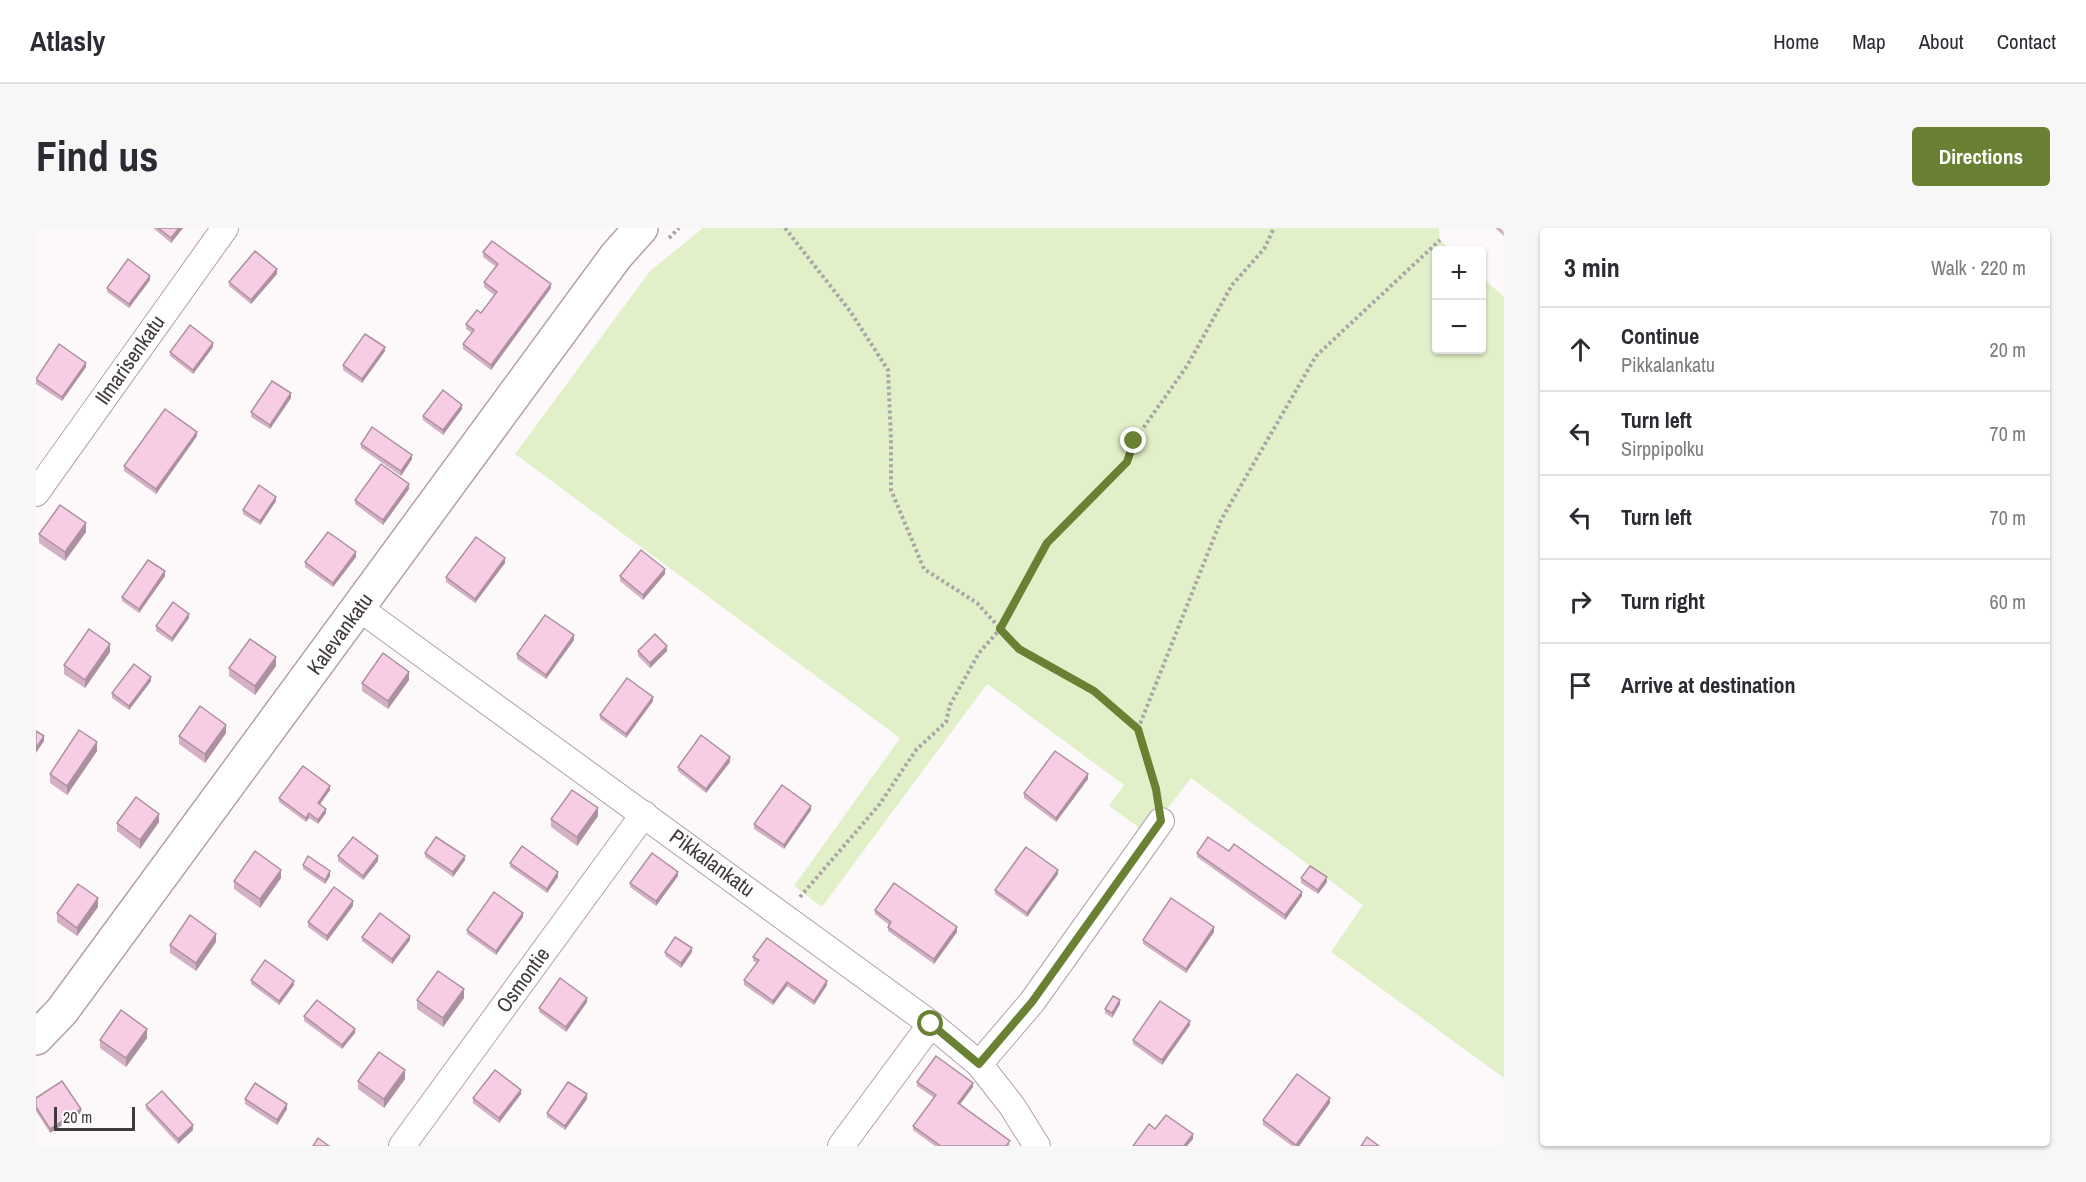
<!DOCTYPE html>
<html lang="en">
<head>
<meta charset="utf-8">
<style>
	:root { --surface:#fff; --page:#f7f7f7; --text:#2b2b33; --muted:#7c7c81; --line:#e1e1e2; --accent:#6a8133 }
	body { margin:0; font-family:"Archivo Narrow",sans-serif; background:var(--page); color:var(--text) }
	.controls { position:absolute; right:18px; top:18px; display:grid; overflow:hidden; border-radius:6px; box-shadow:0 2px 4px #0004 }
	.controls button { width:54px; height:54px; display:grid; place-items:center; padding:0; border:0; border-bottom:2px solid var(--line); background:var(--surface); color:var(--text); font:30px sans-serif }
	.scale { position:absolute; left:18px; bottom:15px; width:81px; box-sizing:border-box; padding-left:6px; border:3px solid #41393d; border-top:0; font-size:16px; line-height:21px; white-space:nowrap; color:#41393d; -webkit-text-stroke:4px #fff; paint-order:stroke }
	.stop { position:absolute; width:18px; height:18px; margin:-14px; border:4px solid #6a8133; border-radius:50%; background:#fff }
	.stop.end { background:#6a8133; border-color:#fff; box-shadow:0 2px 6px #0008 }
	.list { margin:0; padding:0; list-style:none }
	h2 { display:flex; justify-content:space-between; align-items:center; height:78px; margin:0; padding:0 24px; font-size:26px }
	h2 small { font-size:20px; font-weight:400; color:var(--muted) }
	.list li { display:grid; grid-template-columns:39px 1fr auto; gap:18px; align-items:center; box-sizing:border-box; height:84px; padding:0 24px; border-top:2px solid var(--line) }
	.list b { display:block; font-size:22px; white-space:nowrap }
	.list p { margin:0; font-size:20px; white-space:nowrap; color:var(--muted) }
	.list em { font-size:20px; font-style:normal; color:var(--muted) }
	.icon { flex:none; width:33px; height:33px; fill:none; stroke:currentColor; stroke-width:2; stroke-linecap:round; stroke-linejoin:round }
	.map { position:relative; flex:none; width:1468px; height:918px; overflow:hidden; border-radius:6px }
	header { display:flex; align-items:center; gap:36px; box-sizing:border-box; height:84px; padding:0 30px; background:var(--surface); border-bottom:2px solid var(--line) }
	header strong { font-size:28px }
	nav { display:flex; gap:33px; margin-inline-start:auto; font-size:21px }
	.intro { display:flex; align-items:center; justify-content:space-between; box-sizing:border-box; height:144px; padding:0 36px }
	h1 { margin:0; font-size:42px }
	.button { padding:15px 27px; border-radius:6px; background:var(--accent); color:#fff; font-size:21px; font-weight:700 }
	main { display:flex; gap:36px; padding:0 36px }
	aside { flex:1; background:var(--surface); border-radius:6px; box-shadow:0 2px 4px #0004 }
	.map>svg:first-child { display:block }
</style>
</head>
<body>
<header>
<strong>Atlasly</strong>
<nav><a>Home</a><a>Map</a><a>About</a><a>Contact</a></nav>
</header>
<div class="intro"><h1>Find us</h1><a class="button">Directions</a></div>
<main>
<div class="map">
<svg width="1468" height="918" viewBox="0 0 1468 918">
	<rect width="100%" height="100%" fill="#fdf9fb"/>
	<path fill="#e1f0c8" d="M667 0H1403L1404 12 1416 22H1400V122H1446V49L1468 69V850L1295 724 1327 677 1155 550 1112 606 1073 578 1088 557 951 456 786 679 758 658 864 510 479 226 614 43Z"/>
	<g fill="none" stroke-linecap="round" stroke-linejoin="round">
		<g stroke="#b3a0aa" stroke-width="28">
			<g id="minor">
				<path d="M0 265 189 0"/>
				<path d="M323 380 895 796 943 836 976 878 1001 918"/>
				<path d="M943 836 996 774 1125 593"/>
				<path d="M366 918 608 586"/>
				<path d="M805 918 895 796"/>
			</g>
		</g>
		<g stroke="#b3a0aa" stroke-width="36">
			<path id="secondary" d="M0 810 26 783 580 28 605 0"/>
		</g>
		<g stroke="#aba5a8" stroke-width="4" stroke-dasharray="3 3" stroke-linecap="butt">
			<path d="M749 0 814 83 852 142 855 211V262L888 341 941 375 983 421 1058 463 1102 501 1121 568"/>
			<path d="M633 10 643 0"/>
			<path d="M1102 501 1185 292 1280 128 1404 12"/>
			<path d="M764 669 843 577 880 522 910 494 914 477 943 425 964 401 1011 315 1091 234 1098 213 1151 138 1196 57 1228 21 1238 0"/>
		</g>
		<use href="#minor" stroke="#fff" stroke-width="26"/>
		<use href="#secondary" stroke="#fff" stroke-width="33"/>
	</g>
	<g fill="#d4b0c5">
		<path d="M117 0H147L135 15Z"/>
		<path d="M1459 0H1468V8Z"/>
		<path d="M447 24 515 60 455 142 427 121V116L436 105 430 101V96L445 85 458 67 448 59V54L460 39 447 29Z"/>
		<path d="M241 46 215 76 193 58V54Z"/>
		<path d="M114 52 93 80 71 64V60Z"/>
		<path d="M177 119 157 146 134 128V124Z"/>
		<path d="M349 123 326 155 307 142V137Z"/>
		<path d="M50 139 26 173 0 156V150Z"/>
		<path d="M255 170 234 201 215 189V184Z"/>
		<path d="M426 181 407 207 387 192V188Z"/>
		<path d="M161 208 120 266 88 243V238Z"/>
		<path d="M325 216 376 231 365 248 325 220Z"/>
		<path d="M373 261 347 297 319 276V272Z"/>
		<path d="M240 273 224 297 207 286V282Z"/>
		<path d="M50 304 29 333 3 315V306Z"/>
		<path d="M320 329 297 359 269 339V334Z"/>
		<path d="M469 335 439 375 410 354V349Z"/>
		<path d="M629 346 607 372 584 353V348Z"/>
		<path d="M129 348 103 385 86 373V369Z"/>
		<path d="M153 390 136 414 120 403V398Z"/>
		<path d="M538 412 510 451 481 431V426Z"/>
		<path d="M602 423H631L614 440 602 428Z"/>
		<path d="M74 424 49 460 28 446V437Z"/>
		<path d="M240 438 219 467 193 448V440Z"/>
		<path d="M373 452 352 481 326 463V455Z"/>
		<path d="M115 453 93 482 76 470V465Z"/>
		<path d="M617 473 590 510 564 491V487Z"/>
		<path d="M190 505 169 535 143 516V508Z"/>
		<path d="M61 523 31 567 14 555V546Z"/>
		<path d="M694 534 670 565 642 543V539Z"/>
		<path d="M1052 551 1020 594 988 570V565Z"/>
		<path d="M294 562 284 576 290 585 282 596 273 590 270 594 243 574V570Z"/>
		<path d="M775 582 748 621 718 601V596Z"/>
		<path d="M562 588 541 618 515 599V591Z"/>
		<path d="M123 594 104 621 81 603V595Z"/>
		<path d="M1193 623 1266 668 1249 692 1161 629V625Z"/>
		<path d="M389 625 429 632 417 649 389 629Z"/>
		<path d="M302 628 342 633 327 652 302 633Z"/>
		<path d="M474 635 522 649 511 665 474 639Z"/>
		<path d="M267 637 294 648 289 656 267 641Z"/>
		<path d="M1022 646 991 689 959 666V662Z"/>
		<path d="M642 648 620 678 594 659V655Z"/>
		<path d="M245 650 224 680 198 661V653Z"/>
		<path d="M1265 650 1291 654 1282 666 1265 655Z"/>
		<path d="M317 678 291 713 272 699V694Z"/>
		<path d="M62 679 41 708 21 694V685Z"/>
		<path d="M839 682 921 704 898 736 852 703V699L853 697 839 686Z"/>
		<path d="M487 689 460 727 431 706V702Z"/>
		<path d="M1178 704 1150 745 1107 716V712Z"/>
		<path d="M326 709 374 712 356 736 326 713Z"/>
		<path d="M180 714 160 743 134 725V717Z"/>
		<path d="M629 724H656L645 740 629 728Z"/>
		<path d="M717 729 791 757 778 777 751 758 737 777 708 757V752L721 735 717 733Z"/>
		<path d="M215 752 258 757 243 777 215 756Z"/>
		<path d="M428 770 407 799 381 781V772Z"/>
		<path d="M551 774 530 804 503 784V780Z"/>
		<path d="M1084 776 1076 790 1069 785V781Z"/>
		<path d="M268 788 319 805 306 821 268 793Z"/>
		<path d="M1154 797 1126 837 1097 816V812Z"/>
		<path d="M111 810 90 839 64 820V812Z"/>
		<path d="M369 851 348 880 322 861V853Z"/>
		<path d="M881 854 937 859 924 876 974 917 973 918H899L877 902V898L898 870 881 858Z"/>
		<path d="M485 866 463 895 437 875V870Z"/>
		<path d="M0 870 45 885 14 905 0 883Z"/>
		<path d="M209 871 251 881 241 897 209 876Z"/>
		<path d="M551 871 529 902 511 889V885Z"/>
		<path d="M1294 875 1263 918H1256L1227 897V892Z"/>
		<path d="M110 877 157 902 142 916 110 881Z"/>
	</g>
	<g fill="#ad90a0">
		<path d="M143 0H147L135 15V10Z"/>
		<path d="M241 41V46L215 76V72Z"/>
		<path d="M114 48V52L93 80V76Z"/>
		<path d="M515 56V60L455 142V137Z"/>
		<path d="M177 115V119L157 146V142Z"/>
		<path d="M349 119V123L326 155V151Z"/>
		<path d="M50 135V139L26 173V169Z"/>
		<path d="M255 165V170L234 201V197Z"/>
		<path d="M426 177V181L407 207V202Z"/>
		<path d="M161 204V208L120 266V261Z"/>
		<path d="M376 227V231L365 248V243Z"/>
		<path d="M373 256V261L347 297V292Z"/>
		<path d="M240 269V273L224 297V293Z"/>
		<path d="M50 295V304L29 333V324Z"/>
		<path d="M320 324V329L297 359V355Z"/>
		<path d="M469 330V335L439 375V371Z"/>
		<path d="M629 341V346L607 372V367Z"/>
		<path d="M129 343V348L103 385V381Z"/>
		<path d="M153 386V390L136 414V410Z"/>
		<path d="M538 407V412L510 451V447Z"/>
		<path d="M74 416V424L49 460V452Z"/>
		<path d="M631 418V423L614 440V435Z"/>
		<path d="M240 429V438L219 467V458Z"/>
		<path d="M373 444V452L352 481V473Z"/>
		<path d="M115 449V453L93 482V478Z"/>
		<path d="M617 469V473L590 510V506Z"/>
		<path d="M190 497V505L169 535V526Z"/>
		<path d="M8 508V513L0 525V520Z"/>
		<path d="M61 514V523L31 567V558Z"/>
		<path d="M694 529V534L670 565V561Z"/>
		<path d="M1052 546V551L1020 594V590Z"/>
		<path d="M294 558V562L282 579V575Z"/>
		<path d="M775 578V582L748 621V617Z"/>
		<path d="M562 580V588L541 618V609Z"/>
		<path d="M290 581V585L282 596V592Z"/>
		<path d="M273 585V590L270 594V590Z"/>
		<path d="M123 586V594L104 621V612Z"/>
		<path d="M342 628V633L327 652V648Z"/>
		<path d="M429 628V632L417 649V644Z"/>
		<path d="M245 642V650L224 680V671Z"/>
		<path d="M1022 642V646L991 689V685Z"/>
		<path d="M294 643V648L289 656V652Z"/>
		<path d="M522 644V649L511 665V661Z"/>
		<path d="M642 644V648L620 678V673Z"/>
		<path d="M1291 649V654L1282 666V662Z"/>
		<path d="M1266 664V668L1249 692V687Z"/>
		<path d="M62 670V679L41 708V700Z"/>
		<path d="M317 673V678L291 713V708Z"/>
		<path d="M487 685V689L460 727V723Z"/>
		<path d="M921 699V704L898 736V731Z"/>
		<path d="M1178 699V704L1150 745V741Z"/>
		<path d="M180 706V714L160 743V735Z"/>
		<path d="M374 708V712L356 736V731Z"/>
		<path d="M656 720V724L645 740V735Z"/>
		<path d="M258 753V757L243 777V773Z"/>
		<path d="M791 753V757L778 777V773Z"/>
		<path d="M751 754V758L737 777V773Z"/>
		<path d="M428 761V770L407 799V790Z"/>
		<path d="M551 770V774L530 804V799Z"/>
		<path d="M1084 772V776L1076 790V785Z"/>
		<path d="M1154 793V797L1126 837V832Z"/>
		<path d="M111 801V810L90 839V830Z"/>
		<path d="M319 801V805L306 821V817Z"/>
		<path d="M369 842V851L348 880V871Z"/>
		<path d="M937 855V859L922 879V875Z"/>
		<path d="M485 862V866L463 895V890Z"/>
		<path d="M551 866V871L529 902V898Z"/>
		<path d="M1294 870V875L1263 918H1260V917Z"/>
		<path d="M251 876V881L241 897V892Z"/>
		<path d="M45 881V885L14 905V901Z"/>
		<path d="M157 897V902L142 916V911Z"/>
		<path d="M1157 906V911L1151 918H1148Z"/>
	</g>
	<g fill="#f7cde5" stroke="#ad90a0" stroke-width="1.5">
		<path d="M122 0H143L135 10Z"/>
		<path d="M456 13 515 56 455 137 427 116 438 102 430 96 441 82 445 85 461 64 448 54 462 36 447 24Z"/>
		<path d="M219 23 241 41 215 72 193 54Z"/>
		<path d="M92 31 114 48 93 76 71 60Z"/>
		<path d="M154 97 177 115 157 142 134 124Z"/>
		<path d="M329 106 349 119 326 151 307 137Z"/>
		<path d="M23 116 50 135 26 169 0 151Z"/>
		<path d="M236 153 255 165 234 197 215 184Z"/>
		<path d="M407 162 426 177 407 202 387 188Z"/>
		<path d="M129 181 161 204 120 261 88 238Z"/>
		<path d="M336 199 376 227 365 243 325 216Z"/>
		<path d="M345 236 373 256 347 292 319 272Z"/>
		<path d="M223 257 240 269 224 293 207 282Z"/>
		<path d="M24 277 50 295 29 324 3 306Z"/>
		<path d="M292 304 320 324 297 355 269 334Z"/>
		<path d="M440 309 469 330 439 371 410 349Z"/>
		<path d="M605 322 629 341 607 367 584 348Z"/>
		<path d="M112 332 129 343 103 381 86 369Z"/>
		<path d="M137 374 153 386 136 410 120 398Z"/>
		<path d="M509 387 538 407 510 447 481 426Z"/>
		<path d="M53 401 74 416 49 452 28 437Z"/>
		<path d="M619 406 631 418 614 435 602 423Z"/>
		<path d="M214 411 240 429 219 458 193 440Z"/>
		<path d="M347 425 373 444 352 473 326 455Z"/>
		<path d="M98 436 115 449 93 478 76 465Z"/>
		<path d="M591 450 617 469 590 506 564 487Z"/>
		<path d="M164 478 190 497 169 526 143 508Z"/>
		<path d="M43 502 61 514 31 558 14 546Z"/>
		<path d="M0 503 8 508 0 520Z"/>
		<path d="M665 507 694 529 670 561 642 539Z"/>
		<path d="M1019 523 1052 546 1020 590 988 565Z"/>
		<path d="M267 538 294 558 282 575 290 581 282 592 273 585 270 590 243 570Z"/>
		<path d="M746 557 775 578 748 617 718 596Z"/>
		<path d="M536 562 562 580 541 609 515 591Z"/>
		<path d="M100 569 123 586 104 612 81 595Z"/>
		<path d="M317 609 342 628 327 648 302 628Z"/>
		<path d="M400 609 429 628 417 644 389 625Z"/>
		<path d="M1172 609 1193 623 1198 616 1266 664 1249 687 1161 625Z"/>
		<path d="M486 618 522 644 511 661 474 635Z"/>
		<path d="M990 619 1022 642 991 685 959 662Z"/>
		<path d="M219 623 245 642 224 671 198 653Z"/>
		<path d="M616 625 642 644 620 673 594 655Z"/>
		<path d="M272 628 294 643 289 652 267 637Z"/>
		<path d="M1274 638 1291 649 1282 662 1265 650Z"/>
		<path d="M858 655 921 699 898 731 852 699 855 694 839 682Z"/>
		<path d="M42 656 62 670 41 700 21 685Z"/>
		<path d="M298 659 317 673 291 708 272 694Z"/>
		<path d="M458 664 487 685 460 723 431 702Z"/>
		<path d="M1135 670 1178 699 1150 741 1107 712Z"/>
		<path d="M344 685 374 708 356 731 326 709Z"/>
		<path d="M154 687 180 706 160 735 134 717Z"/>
		<path d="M639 709 656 720 645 735 629 724Z"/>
		<path d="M731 710 791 753 778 773 751 754 737 773 708 752 723 732 717 729Z"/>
		<path d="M229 732 258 753 243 773 215 752Z"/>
		<path d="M402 743 428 761 407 790 381 772Z"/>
		<path d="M524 750 551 770 530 799 503 780Z"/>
		<path d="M1077 768 1084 772 1076 785 1069 781Z"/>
		<path d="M281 772 319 801 306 817 268 788Z"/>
		<path d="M1124 773 1154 793 1126 832 1097 812Z"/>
		<path d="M85 782 111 801 90 830 64 812Z"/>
		<path d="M343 824 369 842 348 871 322 853Z"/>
		<path d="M900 828 937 855 922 875 974 913 970 918H905L877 898 900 867 881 854Z"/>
		<path d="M459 842 485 862 463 890 437 870Z"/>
		<path d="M1261 846 1294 870 1260 917 1227 892Z"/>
		<path d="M26 853 45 881 14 901 0 879V870Z"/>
		<path d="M532 854 551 866 529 898 511 885Z"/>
		<path d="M219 855 251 876 241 892 209 871Z"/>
		<path d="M126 863 157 897 142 911 110 877Z"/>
		<path d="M1130 887 1157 906 1148 918H1097L1113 896 1119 901Z"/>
		<path d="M1331 909 1343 918H1325Z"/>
		<path d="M282 910 293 918H277Z"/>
	</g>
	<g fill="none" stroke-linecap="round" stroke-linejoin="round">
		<path stroke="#6a8133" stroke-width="8" d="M895 796 943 836 996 774 1125 593 1120 561 1102 501 1058 463 983 421 964 401 1011 315 1091 234 1098 213"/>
	</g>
	<g text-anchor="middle" stroke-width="5" stroke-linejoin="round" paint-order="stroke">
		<g font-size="21" fill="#41393d" stroke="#fff">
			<text transform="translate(94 132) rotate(-55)" y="7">Ilmarisenkatu</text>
			<text transform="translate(304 406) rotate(-54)" y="7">Kalevankatu</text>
			<text transform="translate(676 635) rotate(36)" y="7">Pikkalankatu</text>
			<text transform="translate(487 752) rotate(-54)" y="7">Osmontie</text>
		</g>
	</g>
</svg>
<div class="controls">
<button>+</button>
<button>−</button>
</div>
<div class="scale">20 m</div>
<div class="stop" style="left:895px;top:796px"></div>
<div class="stop end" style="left:1098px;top:213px"></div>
</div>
<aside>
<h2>3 min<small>Walk · 220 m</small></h2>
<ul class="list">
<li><svg class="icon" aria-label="ahead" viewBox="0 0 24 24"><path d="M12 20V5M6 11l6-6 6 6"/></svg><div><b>Continue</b><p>Pikkalankatu</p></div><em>20 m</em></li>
<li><svg class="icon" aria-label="left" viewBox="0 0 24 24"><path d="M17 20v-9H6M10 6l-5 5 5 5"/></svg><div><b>Turn left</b><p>Sirppipolku</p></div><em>70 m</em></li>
<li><svg class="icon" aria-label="left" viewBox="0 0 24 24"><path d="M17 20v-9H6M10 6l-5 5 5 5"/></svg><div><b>Turn left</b></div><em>70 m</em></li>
<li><svg class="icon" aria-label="right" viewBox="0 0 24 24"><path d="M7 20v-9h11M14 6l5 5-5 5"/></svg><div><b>Turn right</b></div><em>60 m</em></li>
<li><svg class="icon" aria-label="arrive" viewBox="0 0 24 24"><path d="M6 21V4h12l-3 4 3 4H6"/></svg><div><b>Arrive at destination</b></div></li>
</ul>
</aside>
</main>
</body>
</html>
